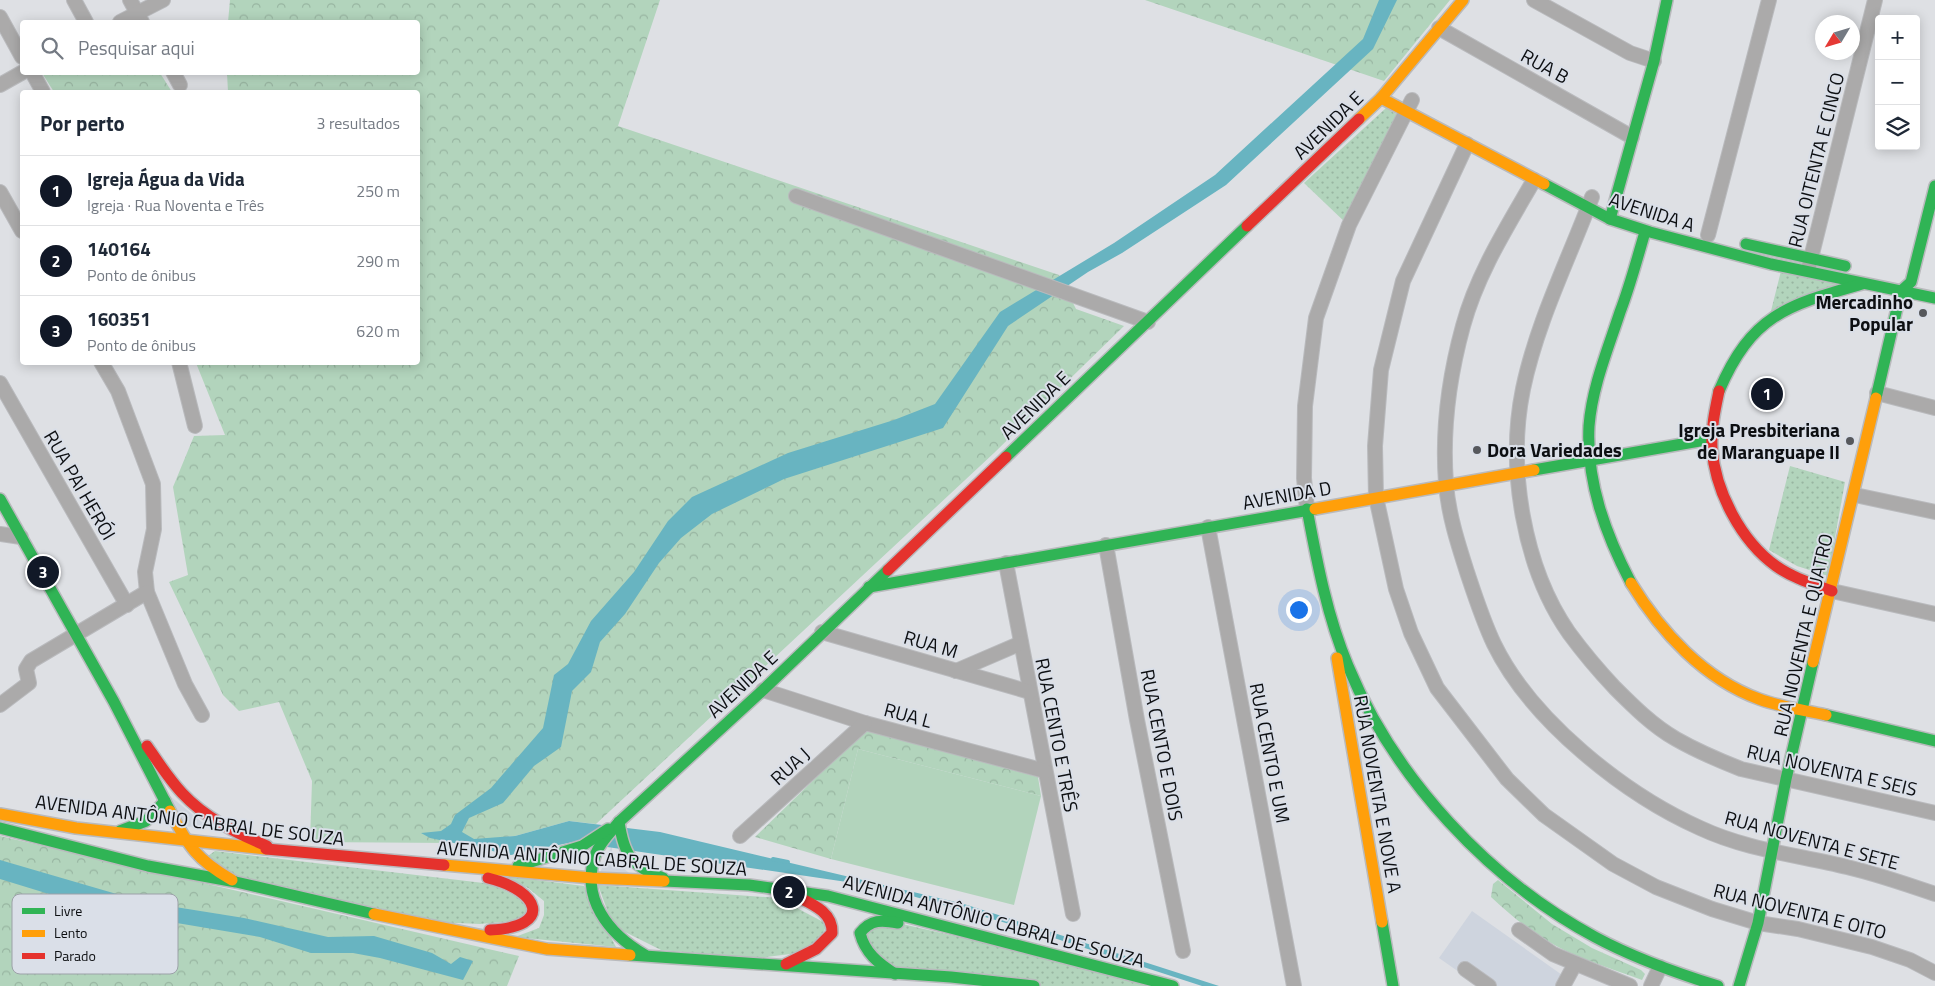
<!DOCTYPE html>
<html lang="pt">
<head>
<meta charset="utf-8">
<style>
	:root { --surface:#fff; --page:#f2f2f3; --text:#1f2937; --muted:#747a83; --line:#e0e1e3; --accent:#111827 }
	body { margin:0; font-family:"Titillium Web",sans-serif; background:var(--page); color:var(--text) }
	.controls { position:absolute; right:15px; top:15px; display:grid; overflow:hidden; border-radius:5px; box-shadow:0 2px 12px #0003 }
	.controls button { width:45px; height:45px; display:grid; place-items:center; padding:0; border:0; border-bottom:1px solid var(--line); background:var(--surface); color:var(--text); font:25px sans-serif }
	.compass { position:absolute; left:1815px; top:15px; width:45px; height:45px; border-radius:50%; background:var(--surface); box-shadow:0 2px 12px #0003; rotate:232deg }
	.you { position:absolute; left:1298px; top:609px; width:18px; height:18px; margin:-12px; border:4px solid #fff; border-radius:50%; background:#1a73e8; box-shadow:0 0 0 8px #1a73e833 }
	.badge { display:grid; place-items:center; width:32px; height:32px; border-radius:50%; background:var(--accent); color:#fff; font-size:16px; font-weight:700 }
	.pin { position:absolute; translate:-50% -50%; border:2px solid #fff; box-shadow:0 1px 5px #0006 }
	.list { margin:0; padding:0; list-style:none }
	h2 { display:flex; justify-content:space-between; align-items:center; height:65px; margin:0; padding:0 20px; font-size:21px }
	h2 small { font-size:16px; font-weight:400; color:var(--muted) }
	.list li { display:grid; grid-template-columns:32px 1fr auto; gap:15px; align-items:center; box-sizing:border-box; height:70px; padding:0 20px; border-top:1px solid var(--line) }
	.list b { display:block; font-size:19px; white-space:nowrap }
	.list p { margin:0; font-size:16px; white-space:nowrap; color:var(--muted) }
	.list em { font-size:16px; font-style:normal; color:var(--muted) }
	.icon { flex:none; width:28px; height:28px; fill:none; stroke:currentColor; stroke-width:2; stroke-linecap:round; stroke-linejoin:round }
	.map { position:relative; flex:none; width:1935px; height:986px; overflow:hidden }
	.search { position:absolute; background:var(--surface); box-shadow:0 2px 12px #0003; left:20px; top:20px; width:400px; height:55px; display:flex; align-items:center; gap:12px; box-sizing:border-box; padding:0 18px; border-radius:5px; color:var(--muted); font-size:19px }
	.panel { position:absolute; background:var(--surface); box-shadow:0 2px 12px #0003; left:20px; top:90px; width:400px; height:275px; border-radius:5px }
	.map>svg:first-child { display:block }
</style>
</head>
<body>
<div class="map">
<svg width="1935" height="986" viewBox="0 0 1935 986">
	<defs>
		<pattern id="grass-dots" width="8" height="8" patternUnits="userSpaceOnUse" patternTransform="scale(1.25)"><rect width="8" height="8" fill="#b2d4bc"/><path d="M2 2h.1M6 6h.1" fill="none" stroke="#98b5a1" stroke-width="1.8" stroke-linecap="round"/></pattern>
		<pattern id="forest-crowns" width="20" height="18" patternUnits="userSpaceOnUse" patternTransform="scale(1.25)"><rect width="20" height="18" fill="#b2d4bc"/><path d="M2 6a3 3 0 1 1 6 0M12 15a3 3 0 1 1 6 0" fill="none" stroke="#98b5a1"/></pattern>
	</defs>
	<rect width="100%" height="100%" fill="#dee0e4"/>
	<g fill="#ced4de">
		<path d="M170 796 209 828 181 826Z"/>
		<path d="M612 845V855L619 865 633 876 599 875Z"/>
		<path d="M1472 911 1572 982 1569 986H1479L1439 958Z"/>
	</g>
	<g fill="url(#grass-dots)">
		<path d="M1386 108 1401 117 1348 225 1304 183Z"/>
		<path d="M1782 267 1864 283 1770 315Z"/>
		<path d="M1790 466 1845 482 1828 576 1797 566 1769 550Z"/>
		<path d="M215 851 492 884 528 903 524 920 480 924 433 922 246 881 205 858Z"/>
		<path d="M504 876 584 886 616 947 515 937 539 928 544 915V901L528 888Z"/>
		<path d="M598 885 778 898 827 924 815 951 757 958 661 950 613 926Z"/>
		<path d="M876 918 1173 986H1005L888 967 858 938Z"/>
	</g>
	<g fill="url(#forest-crowns)">
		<path d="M230 0H660L618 126 1059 275 1076 309 1124 326 994 453 596 824 569 821 515 836 451 843 310 842 312 781 279 702 239 711 223 695 169 582 188 575 173 487 194 436 225 435 196 363 418 362V92H228L227 73 418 72V22H228Z"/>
		<path d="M1145 0H1450L1384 81Z"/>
		<path d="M42 73H160L172 92H54Z"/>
		<path d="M866 729 1038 777 1041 796 858 749 831 859 755 837Z"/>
		<path d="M0 836 519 956 507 986H0Z"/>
		<path d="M1498 880 1552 924 1592 948 1641 970 1645 974 1642 980C1610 968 1575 958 1546 940 1526 928 1508 913 1491 897L1493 884Z"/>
	</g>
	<path fill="#b2d4bc" d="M858 749 1041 796 1014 905 831 859Z"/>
	<g fill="#68b4c1">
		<path d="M1379 0H1397L1373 49 1226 185 1122 253 1088 272 1008 326 943 428 784 479 712 514 681 538 659 563 625 614 600 642 591 672 572 691 561 747 534 766 503 803 469 818 462 832 474 839 515 836 569 821 660 832 964 904 1219 986H1202L1020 927 881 887 573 842 511 855 430 838 421 833 441 831 451 824 455 815 491 788 543 728 554 675 568 664 591 621 634 572 668 521 692 497 788 453 894 420 935 404 1000 312 1114 243 1215 175 1363 39Z"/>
		<path d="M0 860 144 902 244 918 328 937 374 936 432 953 451 964 460 957 473 961 463 980 380 958 353 953H311L260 937 135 916 49 894 0 879Z"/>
	</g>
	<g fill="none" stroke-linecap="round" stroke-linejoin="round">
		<path stroke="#68b4c1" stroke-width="4" d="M773 859 788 862"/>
		<g stroke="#b9babd" stroke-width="16">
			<g id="street">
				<path d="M74 0 86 22"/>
				<path d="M130 0 142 22"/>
				<path d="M1534 0 1630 53 1654 61"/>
				<path d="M0 17 22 57"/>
				<path d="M120 22 163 0"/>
				<path d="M1439 28 1632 137"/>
				<path d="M32 72 43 92"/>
				<path d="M173 72 180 85"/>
				<path d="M0 85 23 72"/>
				<path d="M1467 144 1403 281 1381 370 1375 446 1376 497 1396 589 1411 633 1437 688 1507 779 1544 815 1613 864 1656 887 1712 909 1758 923 1798 929 1872 947 1910 960 1935 973"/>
				<path d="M1534 180C1507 227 1477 274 1463 326 1449 377 1442 431 1446 483 1448 513 1458 544 1467 572 1475 596 1483 621 1494 644 1531 720 1624 794 1700 828 1747 850 1798 855 1847 867 1877 874 1906 884 1935 894"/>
				<path d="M0 192 22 231"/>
				<path d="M796 196 1148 322"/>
				<path d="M1592 197C1568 261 1537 322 1523 389 1507 467 1523 567 1569 633 1583 652 1598 670 1615 688 1633 706 1653 726 1676 739 1697 751 1718 760 1741 769L1935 813"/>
				<path d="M1708 235 1769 0"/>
				<path d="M1809 266 1875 0"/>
				<path d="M101 362 118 391 153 484 154 529 145 572 147 592 185 684 202 715"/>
				<path d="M179 362 195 426"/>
				<path d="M0 383 127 605"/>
				<path d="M1877 393 1935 408"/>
				<path d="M1855 495 1935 512"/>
				<path d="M1307 509 1304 478 1305 406 1316 318 1349 225 1412 100"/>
				<path d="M1208 527 1294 986"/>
				<path d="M0 534 21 537"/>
				<path d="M1106 545 1137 720 1183 951"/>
				<path d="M1006 563 1073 914"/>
				<path d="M1832 591 1935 614"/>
				<path d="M822 632 1030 692"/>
				<path d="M956 671 1021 643"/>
				<path d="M763 690 865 723 1045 771"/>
				<path d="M0 705 29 683 26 669 31 661 147 592"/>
				<path d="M740 836 865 723"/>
				<path d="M1519 930 1553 954 1630 986"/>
				<path d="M1465 969 1489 986"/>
				<path d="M1563 986 1575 964"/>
				<path d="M1651 986 1660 967"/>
			</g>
		</g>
		<g stroke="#b9babd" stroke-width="14">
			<g id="fast">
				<path d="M1544 184 1610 219 1650 232 1771 264 1935 298"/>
				<path d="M1610 219 1654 61 1667 0"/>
				<path d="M1746 244 1845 266"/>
				<path d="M1719 391C1752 314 1788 305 1862 284"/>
				<path d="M1876 398 1901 291 1911 282 1935 186"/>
				<path d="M1006 457 1247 226"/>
				<path d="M1534 470 1711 439"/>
				<path d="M0 499 114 702 170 811"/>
				<path d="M1307 509C1317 562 1327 616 1348 666 1394 778 1489 880 1595 937 1634 958 1676 973 1718 986"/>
				<path d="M1631 583C1606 535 1586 482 1589 426 1592 387 1608 349 1620 312 1630 286 1637 259 1645 232"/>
				<path d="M869 587 1315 509"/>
				<path d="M1826 715 1935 741"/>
				<path d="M619 822 763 690 888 570"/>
				<path d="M619 822C611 832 601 841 596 853 579 898 609 934 645 955"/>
				<path d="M619 822C624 855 631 866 663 878"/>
				<path d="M0 828 148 866 236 882 374 914"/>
				<path d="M120 831 146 821 165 801"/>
				<path d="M518 866 582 846 608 829"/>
				<path d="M664 881 749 885 828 896 1173 986"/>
				<path d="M1382 922 1393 986"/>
				<path d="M630 955 951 977 1034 986"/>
				<path d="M895 974C878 963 865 953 860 933 871 919 882 920 898 923"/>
				<path d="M1739 986 1758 923 1786 779 1813 662"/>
			</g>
		</g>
		<g stroke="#b9babd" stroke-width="14">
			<g id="slow">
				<path d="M1381 98 1544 184"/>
				<path d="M1359 119 1381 98 1463 0"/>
				<path d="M1315 509 1534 470"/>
				<path d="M1631 583C1661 632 1704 679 1759 699 1780 707 1804 710 1826 715"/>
				<path d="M1337 658 1382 922"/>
				<path d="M1813 662 1876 398"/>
				<path d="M170 811C188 846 197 860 232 880"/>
				<path d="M0 814 76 828 266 849"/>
				<path d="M444 865 592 878 664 881"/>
				<path d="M374 914 547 949 630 955"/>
			</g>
		</g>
		<g stroke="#b9babd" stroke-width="14">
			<g id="jam">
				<path d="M1247 226 1359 119"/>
				<path d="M1719 391C1715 410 1711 428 1712 448 1715 491 1741 541 1776 566 1793 578 1813 584 1832 591"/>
				<path d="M888 570 1006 457"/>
				<path d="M147 746C158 762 169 779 182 793 205 818 236 833 267 846"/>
				<path d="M266 849 444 865"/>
				<path d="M488 878C539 890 555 927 490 930"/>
				<path d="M786 964 816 949 832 933C833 912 812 904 796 896"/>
			</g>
		</g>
		<use href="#street" stroke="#abaaaa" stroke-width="14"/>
		<use href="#fast" stroke="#30b455" stroke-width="11"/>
		<use href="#slow" stroke="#ff9f0a" stroke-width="11"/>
		<use href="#jam" stroke="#e5322d" stroke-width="11"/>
	</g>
	<g fill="#56585c" stroke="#dadfe8" stroke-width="2">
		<circle cx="1923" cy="313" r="5"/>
		<circle cx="1850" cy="441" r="5"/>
		<circle cx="1477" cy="450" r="5"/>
	</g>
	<g text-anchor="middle" stroke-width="4" stroke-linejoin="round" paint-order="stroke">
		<g font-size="19" fill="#0d0f12" stroke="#dadfe8">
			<text transform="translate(1545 66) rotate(29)" y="7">RUA B</text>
			<text transform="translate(1328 125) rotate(-44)" y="7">AVENIDA E</text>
			<text transform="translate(1816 160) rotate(-76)" y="7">RUA OITENTA E CINCO</text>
			<text transform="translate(1652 212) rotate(18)" y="7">AVENIDA A</text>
			<text transform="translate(1035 405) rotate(-44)" y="7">AVENIDA E</text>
			<text transform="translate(80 485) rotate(60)" y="7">RUA PAI HERÓI</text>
			<text transform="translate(1287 495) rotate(-10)" y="7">AVENIDA D</text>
			<text transform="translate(1803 635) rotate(-77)" y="7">RUA NOVENTA E QUATRO</text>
			<text transform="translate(931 644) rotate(16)" y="7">RUA M</text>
			<text transform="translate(742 684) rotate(-43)" y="7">AVENIDA E</text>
			<text transform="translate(908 715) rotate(15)" y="7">RUA L</text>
			<text transform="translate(1057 735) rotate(79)" y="7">RUA CENTO E TRÊS</text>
			<text transform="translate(1162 745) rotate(79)" y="7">RUA CENTO E DOIS</text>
			<text transform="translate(1270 753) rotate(79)" y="7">RUA CENTO E UM</text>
			<text transform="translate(790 766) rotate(-42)" y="7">RUA J</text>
			<text transform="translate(1832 770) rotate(13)" y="7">RUA NOVENTA E SEIS</text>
			<text transform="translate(1378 794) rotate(80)" y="7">RUA NOVENTA E NOVE A</text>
			<text transform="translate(190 820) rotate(7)" y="7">AVENIDA ANTÔNIO CABRAL DE SOUZA</text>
			<text transform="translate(1812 840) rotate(15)" y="7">RUA NOVENTA E SETE</text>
			<text transform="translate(592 858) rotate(4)" y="7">AVENIDA ANTÔNIO CABRAL DE SOUZA</text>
			<text transform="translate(1800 911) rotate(14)" y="7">RUA NOVENTA E OITO</text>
			<text transform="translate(994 921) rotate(15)" y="7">AVENIDA ANTÔNIO CABRAL DE SOUZA</text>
		</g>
		<g font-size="19" font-weight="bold" fill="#0d0f12" stroke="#dadfe8" text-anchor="end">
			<text x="1913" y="309">Mercadinho<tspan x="1913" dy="22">Popular</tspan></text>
			<text x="1840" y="437">Igreja Presbiteriana<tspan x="1840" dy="22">de Maranguape II</tspan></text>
			<text x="1487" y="457" text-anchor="start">Dora Variedades</text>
		</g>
	</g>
	<rect x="12" y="894" width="166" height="80" rx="8" fill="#dadfe8" stroke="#9ca1a8" stroke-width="1"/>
	<rect x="22" y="908" width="23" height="6" fill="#30b455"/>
	<rect x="22" y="930" width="23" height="7" fill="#ff9f0a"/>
	<rect x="22" y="953" width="23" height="6" fill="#e5322d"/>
	<g font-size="14" fill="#0d0f12">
		<text x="54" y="916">Livre</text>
		<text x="54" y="938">Lento</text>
		<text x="54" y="961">Parado</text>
	</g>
</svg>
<div class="controls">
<button>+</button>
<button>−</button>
<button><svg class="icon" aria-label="layers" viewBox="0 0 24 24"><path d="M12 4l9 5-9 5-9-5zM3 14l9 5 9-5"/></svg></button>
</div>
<svg class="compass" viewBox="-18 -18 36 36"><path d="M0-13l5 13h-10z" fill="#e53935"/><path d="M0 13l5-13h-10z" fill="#747a83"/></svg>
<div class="you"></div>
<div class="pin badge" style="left:1767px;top:394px">1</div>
<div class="pin badge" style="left:789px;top:892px">2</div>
<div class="pin badge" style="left:43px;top:572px">3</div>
<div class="search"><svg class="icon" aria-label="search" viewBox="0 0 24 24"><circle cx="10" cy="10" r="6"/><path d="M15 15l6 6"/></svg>Pesquisar aqui</div>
<section class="panel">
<h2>Por perto<small>3 resultados</small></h2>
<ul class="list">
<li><span class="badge">1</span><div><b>Igreja Água da Vida</b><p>Igreja · Rua Noventa e Três</p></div><em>250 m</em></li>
<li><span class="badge">2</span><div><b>140164</b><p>Ponto de ônibus</p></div><em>290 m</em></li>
<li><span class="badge">3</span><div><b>160351</b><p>Ponto de ônibus</p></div><em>620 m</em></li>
</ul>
</section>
</div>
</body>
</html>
